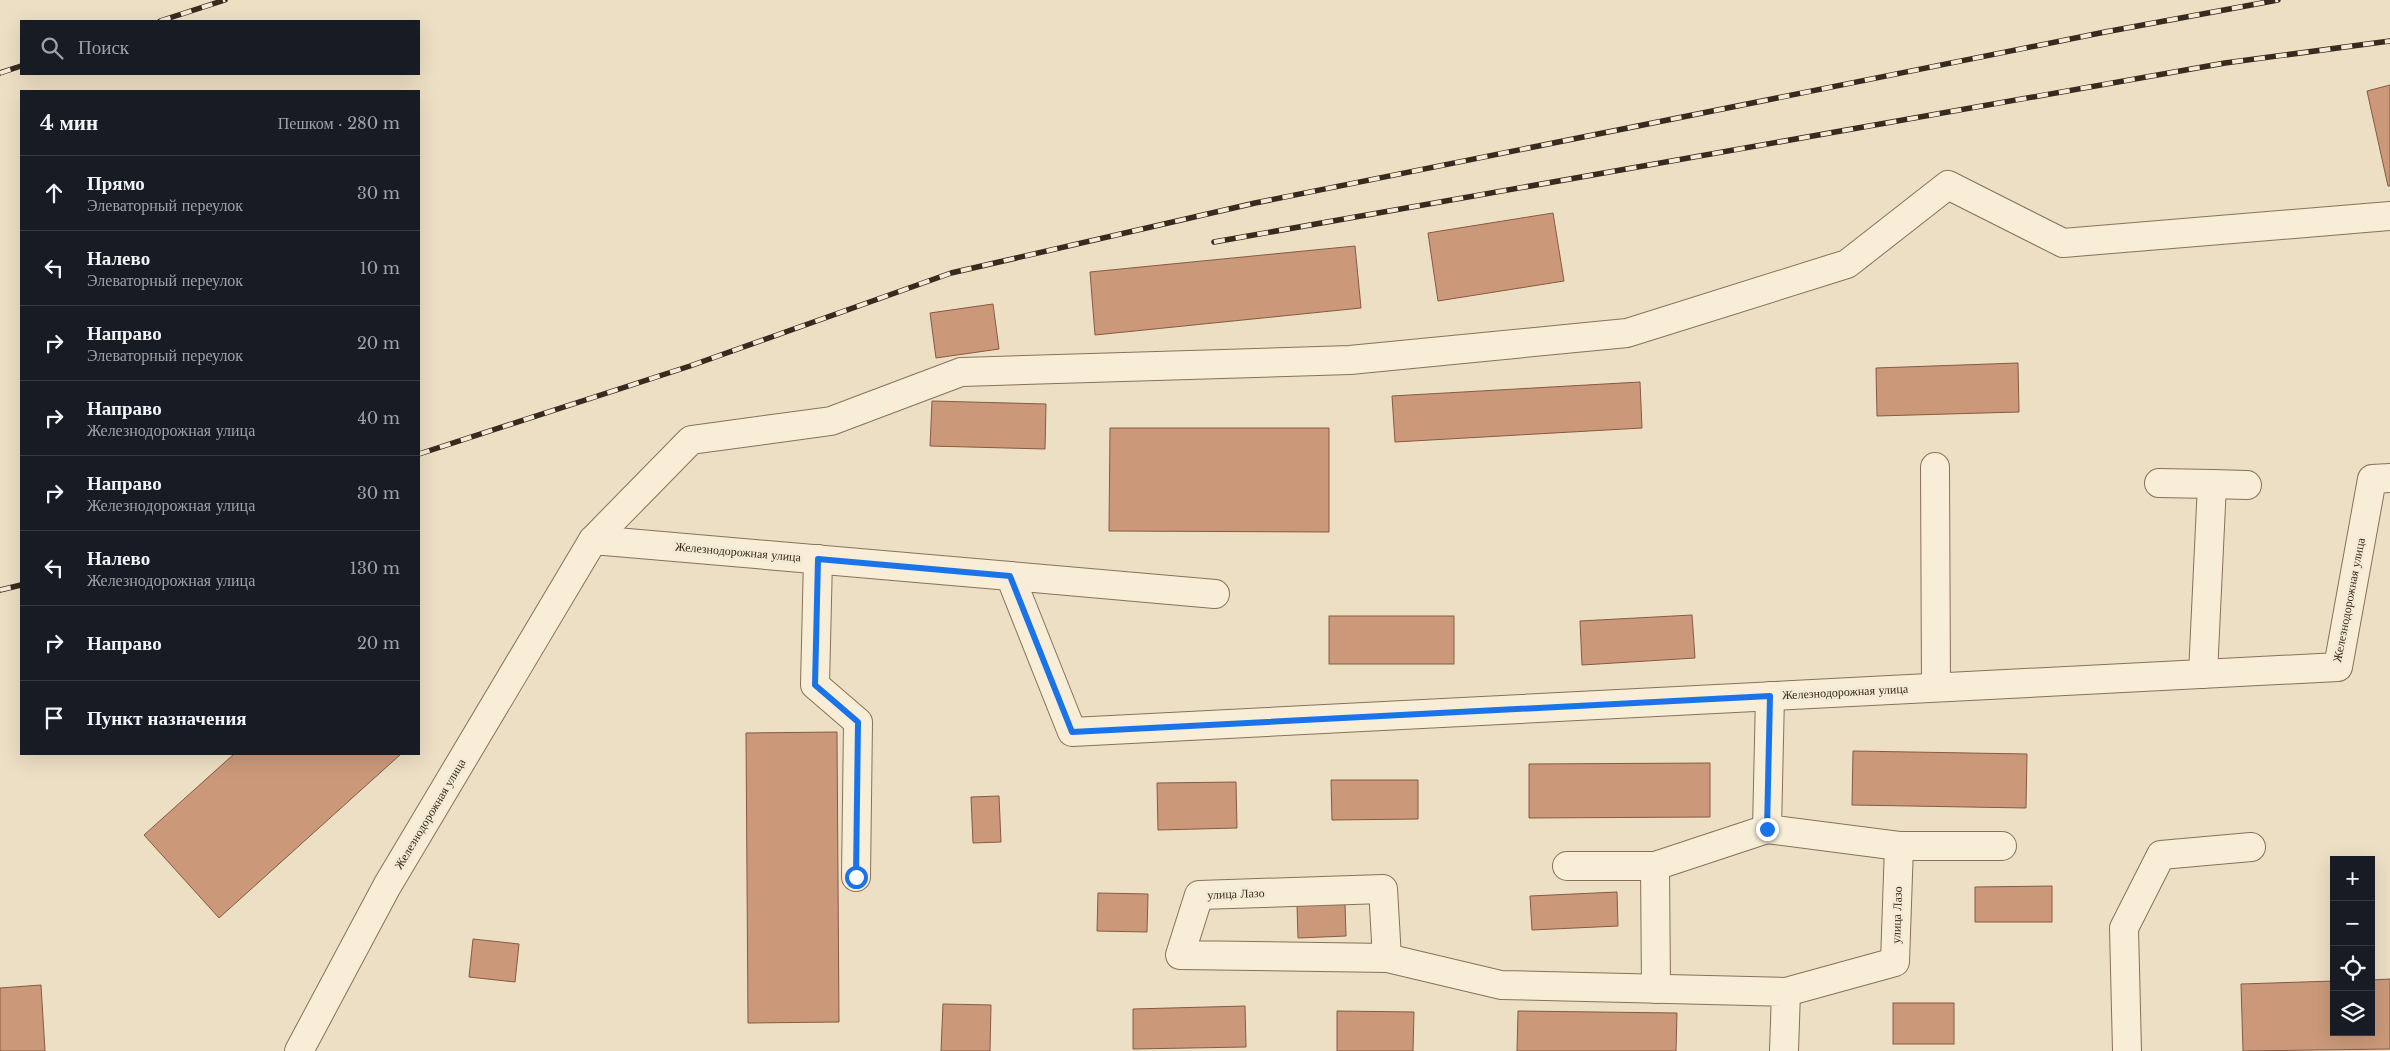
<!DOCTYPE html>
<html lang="ru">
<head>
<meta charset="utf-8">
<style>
	:root { --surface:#171b24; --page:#20242c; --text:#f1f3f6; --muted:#9ea1a6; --line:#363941 }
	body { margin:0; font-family:"Libre Baskerville",serif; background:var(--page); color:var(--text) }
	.controls { position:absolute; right:15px; bottom:15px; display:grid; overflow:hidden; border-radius:0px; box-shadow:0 5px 20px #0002 }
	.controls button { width:45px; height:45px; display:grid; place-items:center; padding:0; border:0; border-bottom:1px solid var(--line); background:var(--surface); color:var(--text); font:25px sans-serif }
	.stop { position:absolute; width:15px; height:15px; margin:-11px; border:4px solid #1a73e8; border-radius:50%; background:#fff }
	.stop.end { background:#1a73e8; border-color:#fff; box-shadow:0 1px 5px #0008 }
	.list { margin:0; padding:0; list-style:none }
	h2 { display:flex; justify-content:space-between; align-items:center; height:65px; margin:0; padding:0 20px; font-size:21px }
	h2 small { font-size:16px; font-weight:400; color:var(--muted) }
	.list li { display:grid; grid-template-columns:32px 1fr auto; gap:15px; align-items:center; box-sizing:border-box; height:75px; padding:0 20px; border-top:1px solid var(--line) }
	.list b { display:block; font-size:19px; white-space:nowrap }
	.list p { margin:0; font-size:16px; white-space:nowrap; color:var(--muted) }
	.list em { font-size:16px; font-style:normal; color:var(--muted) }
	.icon { flex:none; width:28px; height:28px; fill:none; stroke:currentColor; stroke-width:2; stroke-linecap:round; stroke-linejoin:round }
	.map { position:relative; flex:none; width:2390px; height:1051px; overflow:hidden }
	.search { position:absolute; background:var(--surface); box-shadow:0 5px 20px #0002; left:20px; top:20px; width:400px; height:55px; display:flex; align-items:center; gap:12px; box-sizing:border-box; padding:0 18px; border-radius:0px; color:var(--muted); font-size:19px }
	.panel { position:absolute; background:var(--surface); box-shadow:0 5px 20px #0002; left:20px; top:90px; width:400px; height:665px; border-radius:0px }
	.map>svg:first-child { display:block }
</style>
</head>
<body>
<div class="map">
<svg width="2390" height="1051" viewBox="0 0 2390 1051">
	<rect width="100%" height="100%" fill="#eddfc4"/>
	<g fill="#cb997a" stroke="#865a41">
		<path d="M2390 85V186H2388L2367 91Z"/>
		<path d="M1553 213 1564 281 1438 301 1428 233Z"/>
		<path d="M1355 246 1361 308 1095 335 1090 272Z"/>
		<path d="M993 304 999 349 936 358 930 313Z"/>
		<path d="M2018 363 2019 412 1877 416 1876 368Z"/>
		<path d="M1640 382 1642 428 1395 442 1392 396Z"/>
		<path d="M932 401 1046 404 1045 449 930 446Z"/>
		<path d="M1110 428H1329V532L1109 531Z"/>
		<path d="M1692 615 1695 658 1582 665 1580 621Z"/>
		<rect x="1329" y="616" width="125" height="48"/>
		<path d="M837 732 839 1022 748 1023 746 733Z"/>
		<path d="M1853 751 2027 754 2026 808 1852 805Z"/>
		<path d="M234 754H401L219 918 144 835Z"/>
		<path d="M1710 763V817L1529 818V764Z"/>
		<path d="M1331 780H1418V819L1332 820Z"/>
		<path d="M1236 782 1237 828 1158 830 1157 783Z"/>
		<path d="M999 796 1001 842 973 843 971 797Z"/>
		<path d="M2052 886V922H1975V887Z"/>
		<path d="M1617 892 1618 926 1532 930 1530 896Z"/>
		<path d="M1098 893 1148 894 1147 932 1097 931Z"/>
		<path d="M1345 903 1346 936 1298 938 1297 905Z"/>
		<path d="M473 939 519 944 515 982 469 977Z"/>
		<path d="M2390 979V1049L2243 1051 2241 984 2334 981V1032H2371V980Z"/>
		<path d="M41 985 45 1051H0V988Z"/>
		<rect x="1893" y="1003" width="61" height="41"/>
		<path d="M943 1004 991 1005 990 1051H941Z"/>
		<path d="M1245 1006 1246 1047 1133 1049V1009Z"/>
		<path d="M1337 1011 1414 1012 1413 1051H1337Z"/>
		<path d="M1518 1011 1677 1013 1676 1051H1517Z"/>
	</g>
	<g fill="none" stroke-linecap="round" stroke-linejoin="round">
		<g stroke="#87715b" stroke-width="30">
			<g id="minor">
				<path d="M1935 467 1936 687"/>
				<path d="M2159 483 2212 484"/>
				<path d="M593 540 691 440 831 421 961 372 1350 360 1627 333 1847 264 1948 185 2063 243 2390 216"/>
				<path d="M818 559 815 685 858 722 856 877"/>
				<path d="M1010 576 1215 594"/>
				<path d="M2203 674 2212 484 2247 485"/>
				<path d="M1770 696 1767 829 1899 846H2002"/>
				<path d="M1567 866H1655L1656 989"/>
				<path d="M1655 866 1767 829"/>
				<path d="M1387 958 1383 889 1199 895 1180 955 1387 958 1501 985 1786 992 1784 1051"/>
				<path d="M1786 992 1895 962 1899 846"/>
				<path d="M299 1051 387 886 593 540 1010 576 1072 732 2338 667 2372 479 2390 478"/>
				<path d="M2127 1051 2124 928 2161 855 2251 847"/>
			</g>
		</g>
		<use href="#minor" stroke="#f8edd7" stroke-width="28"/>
		<g stroke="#382a1e" stroke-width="5.5">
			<g id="rail">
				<path d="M160 21 225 0"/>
				<path d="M0 73 21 66"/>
				<path d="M1214 242 2225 63 2390 41"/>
				<path d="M419 454 690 366 951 273 1255 203 2105 32 2278 0"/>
				<path d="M0 590 21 585"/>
			</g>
		</g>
		<use href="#rail" stroke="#f5ead3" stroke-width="4" stroke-dasharray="11" stroke-linecap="butt"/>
	</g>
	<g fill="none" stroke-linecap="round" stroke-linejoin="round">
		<path stroke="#1a73e8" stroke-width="6" d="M856 877 858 722 815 685 818 559 1010 576 1072 732 1770 696 1767 829"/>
	</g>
	<g text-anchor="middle" stroke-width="5" stroke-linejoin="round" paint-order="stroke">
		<g font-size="12" fill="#382a1e" stroke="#f5ead3">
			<text transform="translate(738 552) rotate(5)" y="4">Железнодорожная улица</text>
			<text transform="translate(2349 600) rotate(-79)" y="4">Железнодорожная улица</text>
			<text transform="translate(1845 692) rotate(-3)" y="4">Железнодорожная улица</text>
			<text transform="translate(430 814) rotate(-59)" y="4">Железнодорожная улица</text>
			<text transform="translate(1236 894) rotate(-2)" y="4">улица Лазо</text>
			<text transform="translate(1897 915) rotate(-88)" y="4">улица Лазо</text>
		</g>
	</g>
</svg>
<div class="controls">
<button>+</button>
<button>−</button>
<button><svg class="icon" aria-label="locate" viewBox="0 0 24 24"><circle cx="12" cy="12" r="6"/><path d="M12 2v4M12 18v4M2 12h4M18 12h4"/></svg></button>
<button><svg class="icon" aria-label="layers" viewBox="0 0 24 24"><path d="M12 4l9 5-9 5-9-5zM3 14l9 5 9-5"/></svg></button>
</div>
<div class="stop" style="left:856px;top:877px"></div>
<div class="stop end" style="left:1767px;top:829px"></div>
<div class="search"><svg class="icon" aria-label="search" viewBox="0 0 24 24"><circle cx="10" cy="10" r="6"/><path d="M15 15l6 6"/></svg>Поиск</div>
<section class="panel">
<h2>4 мин<small>Пешком · 280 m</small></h2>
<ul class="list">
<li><svg class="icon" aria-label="ahead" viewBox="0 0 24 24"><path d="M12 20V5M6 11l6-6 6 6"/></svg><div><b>Прямо</b><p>Элеваторный переулок</p></div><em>30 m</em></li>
<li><svg class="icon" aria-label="left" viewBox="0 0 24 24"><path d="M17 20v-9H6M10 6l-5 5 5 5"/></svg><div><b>Налево</b><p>Элеваторный переулок</p></div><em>10 m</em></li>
<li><svg class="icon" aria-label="right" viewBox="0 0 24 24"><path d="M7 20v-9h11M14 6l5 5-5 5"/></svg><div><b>Направо</b><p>Элеваторный переулок</p></div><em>20 m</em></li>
<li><svg class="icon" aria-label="right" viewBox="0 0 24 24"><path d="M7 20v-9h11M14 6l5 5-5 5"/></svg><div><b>Направо</b><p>Железнодорожная улица</p></div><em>40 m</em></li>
<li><svg class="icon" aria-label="right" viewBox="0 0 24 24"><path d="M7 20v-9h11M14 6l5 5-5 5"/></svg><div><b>Направо</b><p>Железнодорожная улица</p></div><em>30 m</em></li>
<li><svg class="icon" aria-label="left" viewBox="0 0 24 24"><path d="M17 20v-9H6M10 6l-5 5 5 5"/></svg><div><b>Налево</b><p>Железнодорожная улица</p></div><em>130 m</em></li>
<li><svg class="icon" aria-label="right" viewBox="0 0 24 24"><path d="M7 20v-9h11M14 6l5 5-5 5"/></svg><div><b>Направо</b></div><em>20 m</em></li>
<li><svg class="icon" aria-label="arrive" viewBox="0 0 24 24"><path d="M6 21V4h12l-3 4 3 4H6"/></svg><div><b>Пункт назначения</b></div></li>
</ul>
</section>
</div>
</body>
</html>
